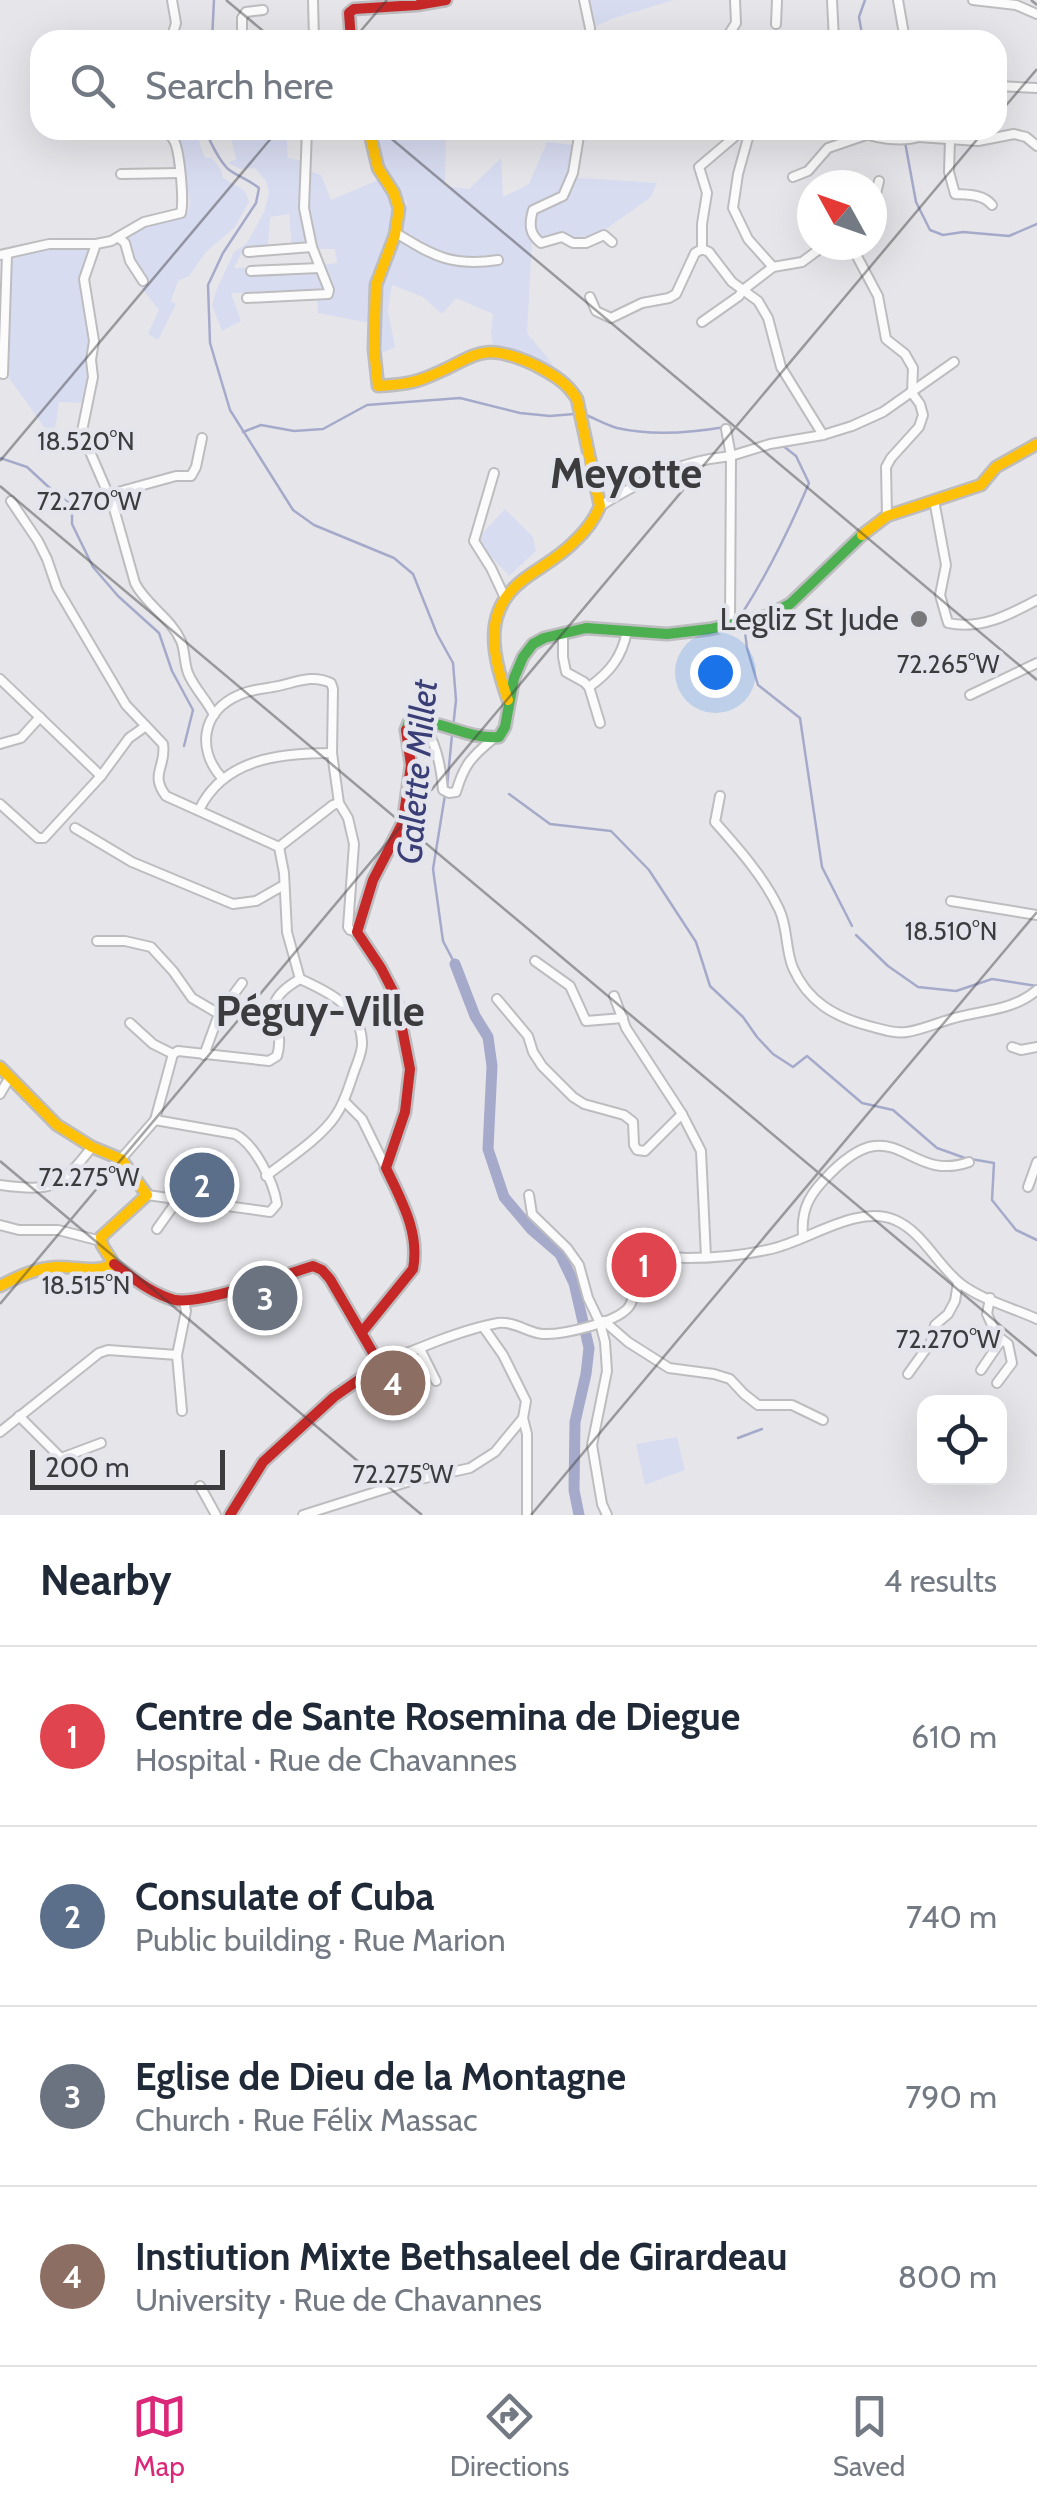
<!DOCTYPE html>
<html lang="en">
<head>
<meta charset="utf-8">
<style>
	:root { --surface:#fff; --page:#f2f2f3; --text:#1f2937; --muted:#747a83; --line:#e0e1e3; --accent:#db2777 }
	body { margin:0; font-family:Cabin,sans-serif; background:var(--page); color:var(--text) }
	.controls { position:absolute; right:30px; bottom:30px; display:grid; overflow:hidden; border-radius:20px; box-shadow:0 10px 40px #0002 }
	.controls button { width:90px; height:90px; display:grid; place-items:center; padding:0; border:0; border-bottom:2px solid var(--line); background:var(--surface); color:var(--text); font:50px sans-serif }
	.compass { position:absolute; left:797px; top:170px; width:90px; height:90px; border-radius:50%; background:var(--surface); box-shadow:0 10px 40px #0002; rotate:310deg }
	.scale { position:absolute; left:30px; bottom:25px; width:195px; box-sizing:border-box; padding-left:10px; border:5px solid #3c3c3f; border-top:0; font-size:28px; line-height:35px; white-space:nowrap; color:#3c3c3f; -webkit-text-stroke:8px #e4e5ec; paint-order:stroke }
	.you { position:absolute; left:715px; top:672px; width:35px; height:35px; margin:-25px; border:8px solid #fff; border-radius:50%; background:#1a73e8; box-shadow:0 0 0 15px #1a73e833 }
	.badge { display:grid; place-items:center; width:65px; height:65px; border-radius:50%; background:var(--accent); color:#fff; font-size:32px; font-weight:700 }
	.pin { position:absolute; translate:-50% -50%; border:5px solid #fff; box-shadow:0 2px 10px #0006 }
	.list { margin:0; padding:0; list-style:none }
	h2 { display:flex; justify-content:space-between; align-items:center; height:130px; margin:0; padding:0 40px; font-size:42px }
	h2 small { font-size:32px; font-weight:400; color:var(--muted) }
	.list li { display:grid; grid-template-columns:65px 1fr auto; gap:30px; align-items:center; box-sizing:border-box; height:180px; padding:0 40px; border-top:2px solid var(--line) }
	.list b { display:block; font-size:38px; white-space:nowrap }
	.list p { margin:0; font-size:32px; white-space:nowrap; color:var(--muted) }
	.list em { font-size:32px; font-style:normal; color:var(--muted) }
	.icon { flex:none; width:55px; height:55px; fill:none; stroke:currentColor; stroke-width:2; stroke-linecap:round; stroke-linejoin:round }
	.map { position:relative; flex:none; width:1037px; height:1515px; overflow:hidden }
	.search { position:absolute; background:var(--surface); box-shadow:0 10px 40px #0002; left:30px; right:30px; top:30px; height:110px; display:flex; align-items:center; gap:25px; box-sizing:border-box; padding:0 35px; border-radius:30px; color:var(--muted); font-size:38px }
	.sheet { height:850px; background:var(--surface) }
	nav { display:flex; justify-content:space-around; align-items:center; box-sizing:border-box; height:140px; border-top:2px solid var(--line); background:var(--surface); font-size:28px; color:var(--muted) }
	nav a { display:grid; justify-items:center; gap:5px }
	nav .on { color:var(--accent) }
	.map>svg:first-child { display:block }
</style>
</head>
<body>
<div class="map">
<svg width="1037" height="1515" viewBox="0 0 1037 1515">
	<rect width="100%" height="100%" fill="#e6e6ea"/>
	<g fill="#d8dcf1" fill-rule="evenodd">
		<path d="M589 0H674L614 18 596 26Z"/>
		<path d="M229 130H286L288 158 303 161 302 169 321 175 331 200 381 179 396 203 394 222 371 280 370 323 318 313 316 292 231 293 241 321 222 331 212 305 216 291 234 252 247 243 264 212 269 193 266 181 255 168 241 169 228 163 236 159ZM289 214 292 249H335L337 263 314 266 234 268 245 247 268 246 270 217Z"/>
		<path d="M385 130H446L445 186 469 189 501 158 503 197 529 184 547 142 573 145 568 177 657 183 651 197 599 234 574 238 559 235 532 241 527 333 552 363 556 374 493 347 491 333 493 314 456 298 442 314 423 297 392 285 388 310 395 347 382 353V281L400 229 407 203 383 167 376 133Z"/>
		<path d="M197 136 205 158H212L222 171V177L245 191 249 202 235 227 206 252 189 276 178 281 171 301 176 304 158 340 148 334 159 310 136 281 139 277 125 262 123 241 146 225 180 218 188 212 190 203 179 140Z"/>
		<path d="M92 247 80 276 91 348 90 378 83 403 59 402 55 430 44 427 9 378 10 260 40 249Z"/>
		<path d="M505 509 533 537 536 551 509 576 476 540Z"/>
		<path d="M677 1437 685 1470 645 1485 636 1444Z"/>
	</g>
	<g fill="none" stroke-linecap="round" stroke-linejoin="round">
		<g stroke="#a6aaca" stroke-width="2.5">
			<path d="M212 40 214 0"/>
			<path d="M863 40 859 17 865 0"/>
			<path d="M205 130C211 143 218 159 228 169 237 176 249 180 259 188L256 203 223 253 208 285 210 343 230 410 293 510 314 525 394 558 413 574 437 634 453 663 456 700 453 728"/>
			<path d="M905 142 916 202 930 230 943 235 963 232 1009 236 1037 224"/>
			<path d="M586 415C596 419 606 425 617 428 652 436 690 433 725 427"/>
			<path d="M243 432 261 425 294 431 323 429 367 405 460 398 520 413 550 416 574 414"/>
			<path d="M0 458 27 467 53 491 72 504V524L93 567 118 596 159 633 172 671 193 710 184 746"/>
			<path d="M743 616V612C769 571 790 528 809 483L796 456 782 445"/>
			<path d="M744 624 747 648 758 685 800 718 822 867 852 926"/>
			<path d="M447 787 452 735"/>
			<path d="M509 794 550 824 611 831 649 870 696 942 710 986 743 1017 757 1037 773 1054 793 1067 807 1056 862 1103 893 1110 937 1148 965 1158 994 1163 992 1200 1016 1230 1037 1240"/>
			<path d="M445 795 433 869 443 941 455 964"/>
			<path d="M856 935 888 966 918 987 956 991 992 979 1037 986"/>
			<path d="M738 1438 762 1429"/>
		</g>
		<path stroke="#a6aaca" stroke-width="11" d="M455 964 475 1016 488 1037 492 1066 488 1149 504 1197 531 1229 560 1254 574 1283 589 1348 586 1374 575 1422 574 1490 579 1515"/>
		<g stroke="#bdbdc0" stroke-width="12">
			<g id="street">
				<path d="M313 0 314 40"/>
				<path d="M584 0 590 28 589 40"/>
				<path d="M832 0 834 40"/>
				<path d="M898 0 905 40"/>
				<path d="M973 0 1016 5 1037 14"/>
				<path d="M776 24 777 0"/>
				<path d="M171 40 176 23 172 0"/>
				<path d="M242 40V18L246 12 263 10"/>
				<path d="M725 40 736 23 735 0"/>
				<path d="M997 86 1037 88"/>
				<path d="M580 130 573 173 563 196 533 210C529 224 529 234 541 243L562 237 573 243H586L604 235 612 242"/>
				<path d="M859 130C871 139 903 142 918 137"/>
				<path d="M917 130 918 137 978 141 1014 134 1026 137 1037 146"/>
				<path d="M950 139 949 172 955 194C969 195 983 194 992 205"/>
				<path d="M121 174 180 173"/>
				<path d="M793 177 808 171 828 148 866 135"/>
				<path d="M872 199 875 198 879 181"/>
				<path d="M396 233C434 256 451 267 498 260"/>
				<path d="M119 238 125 243 130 261 143 281"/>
				<path d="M96 244 84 279 94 341 91 360 93 377 82 431 84 438 113 505 135 583C146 605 171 618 181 641 185 650 184 663 188 673 194 688 207 700 214 715"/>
				<path d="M851 245 878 296 886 339 905 354 913 368 912 393 920 404 923 415 919 427 891 458 886 467 887 516"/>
				<path d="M702 249V224L707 193 699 167 739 133 746 131 748 138 738 174 733 208 748 239 773 267"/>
				<path d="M248 252 312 247 304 208 307 130"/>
				<path d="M0 255 49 244H96L111 241 144 222 181 213C184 201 180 148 173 139 170 134 164 132 159 130"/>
				<path d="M251 271 320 268"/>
				<path d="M590 297 596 311 611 318 642 303 669 298 676 294 695 253 702 249 709 252 732 282 758 301 768 318 781 367 823 435"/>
				<path d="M247 298 328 294 329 290 312 247"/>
				<path d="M702 322 739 296 743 290 773 267 802 262 825 245"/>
				<path d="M3 374 7 255"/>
				<path d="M726 429 731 456 770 444 823 435 852 426 883 412 954 362"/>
				<path d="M494 473 474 541 491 568 505 598"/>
				<path d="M107 495 176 476H191L196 467 202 438"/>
				<path d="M934 500 946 565 940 595 948 623C981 630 1009 615 1037 600"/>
				<path d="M11 501 38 541 47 559 57 588 126 705 163 744C167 766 149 774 166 796L279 847"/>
				<path d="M600 506C647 478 676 462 731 456L730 624"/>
				<path d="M563 634V657L566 672 584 682 589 687 600 723"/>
				<path d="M0 679 101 776"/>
				<path d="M589 687C610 672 622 657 627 631"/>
				<path d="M970 695 1037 663"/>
				<path d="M419 720C436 737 441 766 443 790L449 793 456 792C464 765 471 757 493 739"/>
				<path d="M0 744 21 738 40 717"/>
				<path d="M222 778C196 749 202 711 239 695 251 689 265 689 278 686 297 682 312 674 331 683L333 689 332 753 339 803 348 818 354 844 348 927 350 930 357 932"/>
				<path d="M720 796 715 822C738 848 764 877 779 909 788 927 785 949 793 968 808 1002 835 1017 869 1026 881 1029 894 1034 907 1032 921 1030 937 1023 951 1019 981 1010 1013 1011 1037 990"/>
				<path d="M0 804 38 838H44L101 776 129 738 146 726"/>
				<path d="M199 810C224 758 281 753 332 753"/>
				<path d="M75 828 132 862 233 904 256 901 284 885"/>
				<path d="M279 847 333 805 339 803"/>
				<path d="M951 901 1037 915"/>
				<path d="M97 941H125L151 947 173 971 192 998 219 1014"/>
				<path d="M535 961 570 986 586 1021 623 1018"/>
				<path d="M614 996 626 1028 682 1114 701 1151 706 1257"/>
				<path d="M497 999 528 1036 533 1052 542 1066 573 1097 584 1104 624 1115 633 1122 634 1145 637 1150 645 1151 682 1114"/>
				<path d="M130 1023 153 1044 173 1054"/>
				<path d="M1012 1047 1021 1050 1037 1047"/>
				<path d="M204 1055 219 1014 242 983"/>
				<path d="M0 1094 10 1077"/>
				<path d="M344 1101 362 1119 386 1168"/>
				<path d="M121 1159 155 1120 173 1054 178 1051 269 1061 277 1056C288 1021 251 1007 300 979L287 932 284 873 279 847"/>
				<path d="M266 1176C288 1159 321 1138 336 1115 345 1102 349 1086 354 1072 357 1063 363 1051 362 1042 361 1007 327 991 300 979"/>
				<path d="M0 1185C53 1192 60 1188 92 1147"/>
				<path d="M1028 1187 1037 1162"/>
				<path d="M147 1195 270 1212 277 1204C274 1183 255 1144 235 1134L155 1120"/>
				<path d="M529 1195 532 1214 567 1248 579 1265 588 1298 600 1323 605 1342 607 1371 592 1445 602 1504 607 1515"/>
				<path d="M0 1225 19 1230H58L101 1241"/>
				<path d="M157 1229 179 1198"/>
				<path d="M803 1237C801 1213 807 1198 823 1181 896 1101 904 1185 969 1162"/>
				<path d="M604 1321 628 1342 669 1368 714 1374 730 1379 744 1394 758 1405H792L823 1420"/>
				<path d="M484 1328 503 1355 526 1401 523 1418 527 1434V1515"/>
				<path d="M420 1349 436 1381"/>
				<path d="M380 1365C412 1350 464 1329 498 1323 515 1321 528 1333 543 1334 562 1335 621 1322 630 1305 641 1286 622 1271 619 1255 639 1245 665 1258 687 1258 714 1258 745 1255 771 1249 808 1241 857 1204 895 1220 923 1232 937 1265 961 1284 982 1300 1013 1308 1037 1319"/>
				<path d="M981 1370 1000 1342 987 1314 990 1298"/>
				<path d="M908 1374 931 1342 935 1325 948 1314 955 1301 958 1282"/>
				<path d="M997 1383 1012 1363 1008 1344 1000 1338"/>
				<path d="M182 1411 177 1355 186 1311 184 1301"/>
				<path d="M19 1416 61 1458 101 1443"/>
				<path d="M0 1432 99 1353 108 1350 177 1355"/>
				<path d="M200 1486 216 1515"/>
				<path d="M303 1515 407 1482 470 1468 495 1452 523 1418"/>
			</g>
		</g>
		<g stroke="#bdbdc0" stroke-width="15">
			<path id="fast" d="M406 730 409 722C440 718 467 740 499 737L505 727 514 678 523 657 533 644 544 638 586 628 667 634 710 629 767 616 790 604 862 535"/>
		</g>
		<g stroke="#bdbdc0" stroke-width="15">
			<g id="slow">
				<path d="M369 130 378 168 394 193 399 209 395 235 376 285 374 349 378 386C394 385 410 384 425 378 476 359 477 338 535 365 552 374 567 382 577 399L600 506C594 521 585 532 573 543 558 558 540 567 523 580 481 612 493 656 508 700"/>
				<path d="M862 535 887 516 981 485 996 467 1037 444"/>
				<path d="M0 1067 57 1125 92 1147 121 1159 147 1195 101 1237 102 1245 114 1264C95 1274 77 1266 56 1267 36 1268 17 1277 0 1286"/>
			</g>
		</g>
		<g stroke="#bdbdc0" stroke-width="15">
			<g id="jam">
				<path d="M351 40 349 13 354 9 417 5 446 0"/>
				<path d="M114 1264C133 1278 152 1294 175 1300 199 1305 286 1275 313 1266L322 1270 330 1279 380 1365 334 1397 263 1462 230 1515"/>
				<path d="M362 1332 413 1269C420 1232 401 1200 386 1168L405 1112 410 1069 396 997 381 968 357 932 373 880 403 822 411 765 406 730"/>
			</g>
		</g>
		<use href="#street" stroke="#fbfbfc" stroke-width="8"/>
		<use href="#fast" stroke="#4caf50" stroke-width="10"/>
		<use href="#slow" stroke="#ffc107" stroke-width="10"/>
		<use href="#jam" stroke="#c62828" stroke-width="10"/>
	</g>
	<path fill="none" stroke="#3c3c3f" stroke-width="2.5" stroke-opacity="0.45" d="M226 0 274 40M1031 0 1037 5M353 40 387 0M997 116 1037 69M381 130 1037 680M0 461 278 130M0 486 1037 1356M0 1161 422 1515M0 1304 985 130M531 1515 1037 912"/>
	<circle fill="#78787b" stroke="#e4e5ec" stroke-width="4" cx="919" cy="619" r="10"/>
	<g text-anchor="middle" stroke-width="9" stroke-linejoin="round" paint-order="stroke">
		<g font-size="32" fill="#3c3c3f" stroke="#e4e5ec" text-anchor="end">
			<text x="899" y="630">Legliz St Jude</text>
		</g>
		<g font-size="35" font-style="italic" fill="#393e76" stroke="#e4e5ec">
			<text transform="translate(417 772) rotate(-85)" y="12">Galette Millet</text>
		</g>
		<g font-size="42" font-weight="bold" fill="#3c3c3f" stroke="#e4e5ec">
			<text x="626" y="488">Meyotte</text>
			<text x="320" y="1026">Péguy-Ville</text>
		</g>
	</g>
	<g font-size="25" text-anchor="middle" fill="#3c3c3f" stroke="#e4e5ec" stroke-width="9" stroke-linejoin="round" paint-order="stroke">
		<text x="86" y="450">18.520°N</text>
		<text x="89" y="510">72.270°W</text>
		<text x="948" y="673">72.265°W</text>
		<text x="951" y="940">18.510°N</text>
		<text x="89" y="1186">72.275°W</text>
		<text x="86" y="1294">18.515°N</text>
		<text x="948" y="1348">72.270°W</text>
		<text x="403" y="1483">72.275°W</text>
	</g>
</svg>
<div class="controls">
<button><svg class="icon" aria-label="locate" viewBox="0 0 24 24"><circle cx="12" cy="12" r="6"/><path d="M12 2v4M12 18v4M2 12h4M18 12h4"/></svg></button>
</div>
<svg class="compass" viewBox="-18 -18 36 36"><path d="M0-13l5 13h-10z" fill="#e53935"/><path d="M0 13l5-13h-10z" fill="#747a83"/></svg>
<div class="scale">200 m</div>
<div class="you"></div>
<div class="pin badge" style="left:644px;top:1265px;background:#e0444e">1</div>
<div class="pin badge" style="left:202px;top:1185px;background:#5c6f8a">2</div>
<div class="pin badge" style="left:265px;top:1298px;background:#6b7280">3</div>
<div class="pin badge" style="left:393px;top:1383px;background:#8d6e63">4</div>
<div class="search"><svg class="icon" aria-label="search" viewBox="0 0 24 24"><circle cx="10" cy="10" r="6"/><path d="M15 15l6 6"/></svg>Search here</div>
</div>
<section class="sheet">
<h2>Nearby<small>4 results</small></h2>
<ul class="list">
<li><span class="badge" style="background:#e0444e">1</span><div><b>Centre de Sante Rosemina de Diegue</b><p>Hospital · Rue de Chavannes</p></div><em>610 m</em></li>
<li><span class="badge" style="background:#5c6f8a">2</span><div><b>Consulate of Cuba</b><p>Public building · Rue Marion</p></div><em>740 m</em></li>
<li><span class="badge" style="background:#6b7280">3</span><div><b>Eglise de Dieu de la Montagne</b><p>Church · Rue Félix Massac</p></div><em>790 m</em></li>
<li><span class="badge" style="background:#8d6e63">4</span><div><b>Instiution Mixte Bethsaleel de Girardeau</b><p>University · Rue de Chavannes</p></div><em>800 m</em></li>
</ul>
</section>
<nav>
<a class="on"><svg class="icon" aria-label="map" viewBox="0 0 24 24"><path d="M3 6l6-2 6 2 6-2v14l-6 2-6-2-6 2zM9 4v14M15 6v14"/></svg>Map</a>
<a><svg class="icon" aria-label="directions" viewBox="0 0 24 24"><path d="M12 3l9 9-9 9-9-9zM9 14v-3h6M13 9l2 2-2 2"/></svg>Directions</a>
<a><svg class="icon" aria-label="saved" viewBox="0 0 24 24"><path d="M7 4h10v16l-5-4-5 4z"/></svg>Saved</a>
</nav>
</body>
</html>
